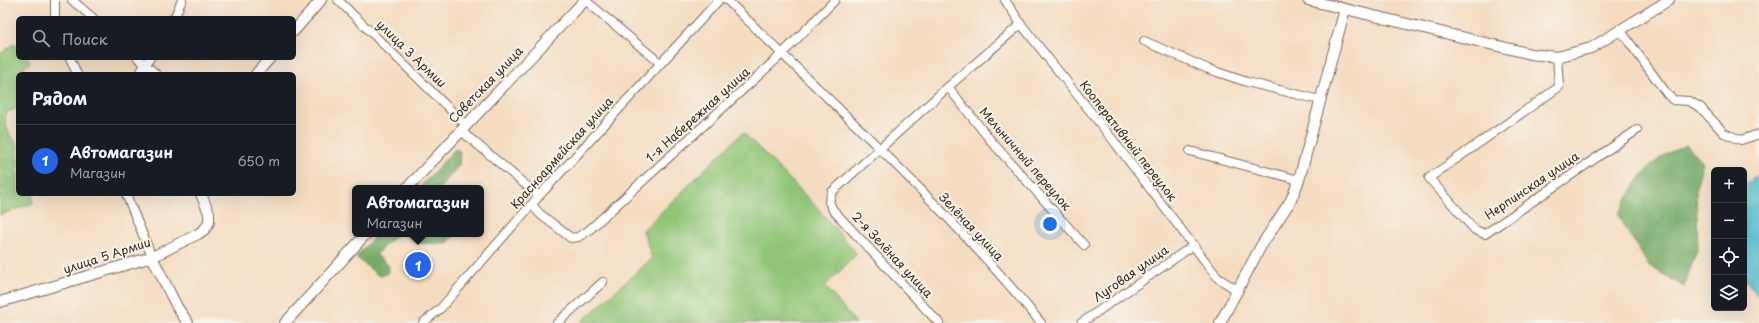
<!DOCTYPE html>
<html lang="ru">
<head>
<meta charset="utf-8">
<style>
	:root { --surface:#171b24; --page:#242831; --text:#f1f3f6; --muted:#9ea1a6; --line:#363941; --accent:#2563eb }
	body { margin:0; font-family:"Playpen Sans",sans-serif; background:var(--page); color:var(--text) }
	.controls { position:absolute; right:12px; bottom:12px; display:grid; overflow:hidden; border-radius:6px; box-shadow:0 4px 16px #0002 }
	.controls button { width:36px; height:36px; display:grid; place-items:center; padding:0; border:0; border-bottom:1px solid var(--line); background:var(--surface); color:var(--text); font:20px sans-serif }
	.you { position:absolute; left:1050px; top:224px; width:14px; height:14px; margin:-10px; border:3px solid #fff; border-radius:50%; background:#1a73e8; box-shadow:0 0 0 6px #1a73e833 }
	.badge { display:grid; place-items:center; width:26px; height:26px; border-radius:50%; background:var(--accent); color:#fff; font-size:13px; font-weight:700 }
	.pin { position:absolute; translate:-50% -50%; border:2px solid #fff; box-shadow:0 1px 4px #0006 }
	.popup { position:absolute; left:352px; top:185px; width:132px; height:52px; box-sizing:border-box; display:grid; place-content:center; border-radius:6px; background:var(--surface); filter:drop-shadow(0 1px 3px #0005); font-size:13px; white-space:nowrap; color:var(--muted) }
	.popup b { font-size:15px; color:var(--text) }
	.popup::after { content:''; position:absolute; left:50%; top:100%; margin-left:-8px; border:8px solid transparent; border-top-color:var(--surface) }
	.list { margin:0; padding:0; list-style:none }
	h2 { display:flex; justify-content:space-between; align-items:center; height:52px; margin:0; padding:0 16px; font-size:17px }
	h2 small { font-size:13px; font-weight:400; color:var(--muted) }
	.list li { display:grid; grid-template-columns:26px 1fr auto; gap:12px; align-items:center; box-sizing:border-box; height:72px; padding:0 16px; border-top:1px solid var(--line) }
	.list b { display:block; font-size:15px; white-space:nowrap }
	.list p { margin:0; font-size:13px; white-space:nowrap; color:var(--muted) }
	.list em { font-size:13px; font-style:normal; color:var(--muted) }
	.icon { flex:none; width:22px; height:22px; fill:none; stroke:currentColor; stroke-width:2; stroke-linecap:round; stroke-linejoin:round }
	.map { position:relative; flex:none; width:1759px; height:323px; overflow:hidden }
	.search { position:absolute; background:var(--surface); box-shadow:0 4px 16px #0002; left:16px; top:16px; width:280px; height:44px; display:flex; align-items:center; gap:10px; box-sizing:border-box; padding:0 14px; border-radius:6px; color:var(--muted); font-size:15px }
	.panel { position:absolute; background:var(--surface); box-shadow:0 4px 16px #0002; left:16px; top:72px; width:280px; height:124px; border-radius:6px }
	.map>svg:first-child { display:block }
</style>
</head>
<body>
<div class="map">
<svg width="1759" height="323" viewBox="0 0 1759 323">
	<rect width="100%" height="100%" fill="#f7f3e8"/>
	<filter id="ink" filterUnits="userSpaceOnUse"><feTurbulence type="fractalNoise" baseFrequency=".025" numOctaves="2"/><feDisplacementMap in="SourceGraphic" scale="8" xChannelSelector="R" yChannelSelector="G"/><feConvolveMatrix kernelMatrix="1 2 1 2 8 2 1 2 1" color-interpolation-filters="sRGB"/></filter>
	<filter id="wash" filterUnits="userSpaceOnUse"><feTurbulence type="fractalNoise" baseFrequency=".012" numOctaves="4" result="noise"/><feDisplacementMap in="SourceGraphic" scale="16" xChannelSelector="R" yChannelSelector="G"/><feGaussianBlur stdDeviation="0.9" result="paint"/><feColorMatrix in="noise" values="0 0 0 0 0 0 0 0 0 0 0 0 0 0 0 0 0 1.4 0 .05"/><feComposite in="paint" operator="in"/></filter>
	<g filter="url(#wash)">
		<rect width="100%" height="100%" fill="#f4dcc1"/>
		<g fill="#90c577" stroke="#66784a">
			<path d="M15 43 18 47V58H29L30 63 16 73 18 77V108L5 113C6 127 7 134 18 144V194H33V203L0 215V54Z"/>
			<path d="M743 132 814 204 857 254 825 286 856 323H580L652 258 643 230Z"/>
		</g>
		<g fill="#74aa68" stroke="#586a43">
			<path d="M1687 145 1703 163 1696 187 1698 247 1684 287 1648 265 1618 215C1636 182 1649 157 1687 145Z"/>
			<path d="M455 149 460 151 459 165 440 188H419Z"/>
			<path d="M377 234H397L376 254 389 266 387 274 379 276 356 257Z"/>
			<path d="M404 234H455L447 244 415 243Z"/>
		</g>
		<path fill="#55bed1" stroke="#487478" d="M1759 175V297L1744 278V185Z"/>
	</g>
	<g filter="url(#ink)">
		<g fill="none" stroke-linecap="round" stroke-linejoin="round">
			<g stroke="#7c6857" stroke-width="10">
				<g id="minor">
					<path d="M55 0V18"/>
					<path d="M72 0 93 18"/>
					<path d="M338 0 466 125"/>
					<path d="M585 0 660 63"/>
					<path d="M727 0C833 105 947 207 1041 323"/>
					<path d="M1005 0 1021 24 1113 140 1218 278 1237 290"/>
					<path d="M174 18 182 0"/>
					<path d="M1621 31 1667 94 1673 100 1689 101 1700 107 1724 133 1741 140 1759 134"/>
					<path d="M1144 41 1208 69 1247 82 1320 100"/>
					<path d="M1557 57 1559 87 1429 178 1475 230 1485 234 1637 130"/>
					<path d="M70 58 77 74"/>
					<path d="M138 58 156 74"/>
					<path d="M139 74 150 58"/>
					<path d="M948 87 991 141 1084 245"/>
					<path d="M460 130 539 196"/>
					<path d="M1190 151 1299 180"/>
					<path d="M126 194 152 257"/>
					<path d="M532 205 540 214 571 238 578 237 588 231 782 54 835 0"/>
					<path d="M423 323 441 308 539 196 719 0"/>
					<path d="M557 323 603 282"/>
					<path d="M939 323 833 210 829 202 832 192 948 87 1021 24"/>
					<path d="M1081 323 1194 245"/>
				</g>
			</g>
			<g stroke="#7c6857" stroke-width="12">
				<g id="major">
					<path d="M1308 0 1531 54 1557 57 1591 48 1669 0"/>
					<path d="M294 31 321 0"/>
					<path d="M256 74 270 58"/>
					<path d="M407 188 585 0"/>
					<path d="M152 257 177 307 188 323"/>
					<path d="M0 302 152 257 198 234 205 229 209 222V213L201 194"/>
					<path d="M285 323 366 234"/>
					<path d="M1220 323 1261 246 1291 200 1299 180 1345 9"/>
				</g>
			</g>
			<use href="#minor" stroke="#fff" stroke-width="8"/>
			<use href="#major" stroke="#fff" stroke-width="10"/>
		</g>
	</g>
	<g text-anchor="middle" stroke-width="4" stroke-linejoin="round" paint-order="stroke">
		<g font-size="12" fill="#3b2a1e" stroke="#f7f3e8">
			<text transform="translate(411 54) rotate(44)" y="4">улица 3 Армии</text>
			<text transform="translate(486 85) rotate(-46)" y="4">Советская улица</text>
			<text transform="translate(698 115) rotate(-42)" y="4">1-я Набережная улица</text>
			<text transform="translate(1128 141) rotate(52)" y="4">Кооперативный переулок</text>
			<text transform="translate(562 153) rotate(-48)" y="4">Красноармейская улица</text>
			<text transform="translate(1025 159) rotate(49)" y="4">Мельничный переулок</text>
			<text transform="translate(1532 186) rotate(-34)" y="4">Нерпинская улица</text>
			<text transform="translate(971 227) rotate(47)" y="4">Зелёная улица</text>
			<text transform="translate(892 255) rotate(47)" y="4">2-я Зелёная улица</text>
			<text transform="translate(107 256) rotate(-18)" y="4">улица 5 Армии</text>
			<text transform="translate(1131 274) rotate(-35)" y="4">Луговая улица</text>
		</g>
	</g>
</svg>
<div class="controls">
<button>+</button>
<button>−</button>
<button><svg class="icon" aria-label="locate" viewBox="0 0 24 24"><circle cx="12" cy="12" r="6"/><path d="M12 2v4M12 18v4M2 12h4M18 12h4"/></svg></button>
<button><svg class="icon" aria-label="layers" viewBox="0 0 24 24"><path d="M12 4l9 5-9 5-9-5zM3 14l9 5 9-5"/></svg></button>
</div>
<div class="you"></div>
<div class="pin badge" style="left:418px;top:265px">1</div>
<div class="popup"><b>Автомагазин</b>Магазин</div>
<div class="search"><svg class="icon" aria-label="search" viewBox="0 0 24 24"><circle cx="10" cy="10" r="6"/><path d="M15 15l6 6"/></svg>Поиск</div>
<section class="panel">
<h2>Рядом<small></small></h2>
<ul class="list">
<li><span class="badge">1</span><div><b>Автомагазин</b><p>Магазин</p></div><em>650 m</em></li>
</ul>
</section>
</div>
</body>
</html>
